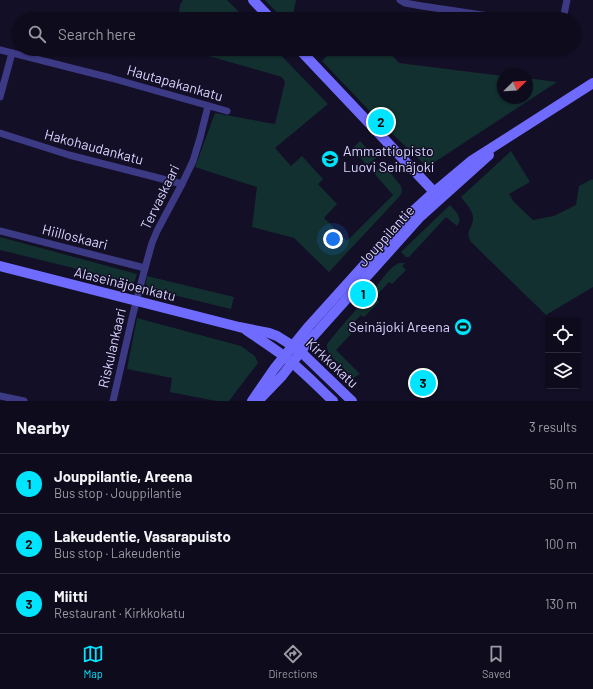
<!DOCTYPE html>
<html lang="en">
<head>
<meta charset="utf-8">
<style>
	:root { --surface:#0e0b1c; --page:#1c1929; --text:#f1f3f6; --muted:#9b9ba3; --line:#2e2b3b; --accent:#00e5ff }
	body { margin:0; font-family:Barlow,sans-serif; background:var(--page); color:var(--text) }
	.controls { position:absolute; right:12px; bottom:12px; display:grid; overflow:hidden; border-radius:4px; box-shadow:0 1px 3px #0004 }
	.controls button { width:36px; height:36px; display:grid; place-items:center; padding:0; border:0; border-bottom:1px solid var(--line); background:var(--surface); color:var(--text); font:20px sans-serif }
	.compass { position:absolute; left:497px; top:68px; width:36px; height:36px; border-radius:50%; background:var(--surface); box-shadow:0 1px 3px #0004; rotate:66deg }
	.you { position:absolute; left:333px; top:239px; width:14px; height:14px; margin:-10px; border:3px solid #fff; border-radius:50%; background:#1a73e8; box-shadow:0 0 0 6px #1a73e833 }
	.badge { display:grid; place-items:center; width:26px; height:26px; border-radius:50%; background:var(--accent); color:#111; font-size:13px; font-weight:700 }
	.pin { position:absolute; translate:-50% -50%; border:2px solid #fff; box-shadow:0 1px 4px #0006 }
	.list { margin:0; padding:0; list-style:none }
	h2 { display:flex; justify-content:space-between; align-items:center; height:52px; margin:0; padding:0 16px; font-size:17px }
	h2 small { font-size:13px; font-weight:400; color:var(--muted) }
	.list li { display:grid; grid-template-columns:26px 1fr auto; gap:12px; align-items:center; box-sizing:border-box; height:60px; padding:0 16px; border-top:1px solid var(--line) }
	.list b { display:block; font-size:15px; white-space:nowrap }
	.list p { margin:0; font-size:13px; white-space:nowrap; color:var(--muted) }
	.list em { font-size:13px; font-style:normal; color:var(--muted) }
	.icon { flex:none; width:22px; height:22px; fill:none; stroke:currentColor; stroke-width:2; stroke-linecap:round; stroke-linejoin:round }
	.map { position:relative; flex:none; width:593px; height:401px; overflow:hidden }
	.search { position:absolute; background:var(--surface); box-shadow:0 1px 3px #0004; left:12px; right:12px; top:12px; height:44px; display:flex; align-items:center; gap:10px; box-sizing:border-box; padding:0 14px; border-radius:22px; color:var(--muted); font-size:15px }
	.sheet { height:232px; background:var(--surface) }
	nav { display:flex; justify-content:space-around; align-items:center; box-sizing:border-box; height:56px; border-top:1px solid var(--line); background:var(--surface); font-size:11px; color:var(--muted) }
	nav a { display:grid; justify-items:center; gap:2px }
	nav .on { color:var(--accent) }
	.map>svg:first-child { display:block }
</style>
</head>
<body>
<div class="map">
<svg width="593" height="401" viewBox="0 0 593 401">
	<rect width="100%" height="100%" fill="#130f26"/>
	<g fill="#12302f">
		<path d="M183 0H227L246 19H178L180 5Z"/>
		<path d="M265 0H296L292 19H283Z"/>
		<path d="M184 49H275L328 104 275 148 291 166 302 156 323 179 318 184 337 204 324 218 347 241 393 195 374 173 382 165 385 166 401 186 402 192 399 197 329 272 294 238 252 227 257 187 195 167 215 113 275 124 285 82 282 77Z"/>
		<path d="M334 49H386L399 63 503 76V98H527V78L557 82 427 167 381 123 322 61Z"/>
		<path d="M360 141 376 158 367 165 352 149Z"/>
		<path d="M511 151 530 182 509 194 514 202 533 220 554 216 576 205 579 186 592 179 593 180V287L546 315 471 242C464 231 474 227 473 217 472 209 465 203 461 197Z"/>
		<path d="M450 205C456 212 463 217 457 226L446 217 409 257H406L401 252Z"/>
		<path d="M0 237 137 274 134 283 0 250Z"/>
		<path d="M399 263H405L402 266 406 270 392 284 389 282 375 297 379 302 364 317 361 315 347 329 351 334 336 350 360 374 353 378 329 354 327 348V344C343 324 359 306 376 287 383 278 389 268 399 263Z"/>
		<path d="M147 276 234 297 231 309 149 289 146 284Z"/>
		<path d="M137 318 241 346 255 356 258 363 229 401H216L170 392 172 378 127 369Z"/>
	</g>
	<g fill="none" stroke-linecap="round" stroke-linejoin="round">
		<g stroke="#3d3a85" stroke-width="7">
			<path d="M400 0 405 3 422 6 509 19"/>
			<path d="M563 19 567 0"/>
			<path d="M0 50 111 78 227 111"/>
			<path d="M0 97 12 53"/>
			<path d="M0 133 69 155 182 184"/>
			<path d="M0 231 145 268"/>
			<path d="M0 396 24 401"/>
			<path d="M113 401 133 314 145 268 152 243 157 231 182 184 193 161 200 138 208 106"/>
		</g>
		<g stroke="#6f6bff" stroke-width="10">
			<path d="M253 0 271 19"/>
			<path d="M299 49 438 196"/>
			<path d="M0 266 239 327 269 333 277 336 293 346 301 352 352 401"/>
			<path d="M246 330C259 339 272 347 285 357 302 370 317 386 333 401"/>
			<path d="M252 401 274 369 309 326 411 213 434 192 471 161 593 83"/>
			<path d="M258 401 282 376 309 341 420 217 489 155"/>
		</g>
	</g>
	<defs>
		<g id="school-disc" transform="scale(0.9)"><circle r="9.5" fill="#00e5ff" stroke="#130f26"/><path d="M0-5L7-2L0 1L-7-2ZM-4 1L0 2.5L4 1V4Q0 6-4 4Z" fill="#111"/></g>
		<g id="stadium-disc" transform="scale(0.9)"><circle r="9.5" fill="#00e5ff" stroke="#130f26"/><path d="M0-5a6.5 5 0 1 0 0 10a6.5 5 0 1 0 0-10ZM-3.5-1.8h7v3.6h-7Z" fill="#111"/></g>
	</defs>
	<g fill-rule="evenodd">
		<use href="#school-disc" x="330" y="159"/>
		<use href="#stadium-disc" x="463" y="327"/>
	</g>
	<g text-anchor="middle" stroke-width="3" stroke-linejoin="round" paint-order="stroke">
		<g font-size="14" fill="#d9d4ff" stroke="#130f26">
			<text transform="translate(175 83) rotate(16)" y="5">Hautapakankatu</text>
			<text transform="translate(94 147) rotate(15)" y="5">Hakohaudankatu</text>
			<text transform="translate(160 197) rotate(-64)" y="5">Tervaskaari</text>
			<text transform="translate(386 236) rotate(-48)" y="5">Jouppilantie</text>
			<text transform="translate(75 237) rotate(14)" y="5">Hiilloskaari</text>
			<text transform="translate(125 284) rotate(14)" y="5">Alaseinäjoenkatu</text>
			<text transform="translate(112 348) rotate(-77)" y="5">Riskulankaari</text>
			<text transform="translate(332 363) rotate(43)" y="5">Kirkkokatu</text>
		</g>
		<g font-size="14" fill="#d9d4ff" stroke="#130f26" text-anchor="start">
			<text x="343" y="156">Ammattiopisto<tspan x="343" dy="16">Luovi Seinäjoki</tspan></text>
			<text x="450" y="332" text-anchor="end">Seinäjoki Areena</text>
		</g>
	</g>
</svg>
<div class="controls">
<button><svg class="icon" aria-label="locate" viewBox="0 0 24 24"><circle cx="12" cy="12" r="6"/><path d="M12 2v4M12 18v4M2 12h4M18 12h4"/></svg></button>
<button><svg class="icon" aria-label="layers" viewBox="0 0 24 24"><path d="M12 4l9 5-9 5-9-5zM3 14l9 5 9-5"/></svg></button>
</div>
<svg class="compass" viewBox="-18 -18 36 36"><path d="M0-13l5 13h-10z" fill="#e53935"/><path d="M0 13l5-13h-10z" fill="#9b9ba3"/></svg>
<div class="you"></div>
<div class="pin badge" style="left:363px;top:294px">1</div>
<div class="pin badge" style="left:381px;top:122px">2</div>
<div class="pin badge" style="left:423px;top:383px">3</div>
<div class="search"><svg class="icon" aria-label="search" viewBox="0 0 24 24"><circle cx="10" cy="10" r="6"/><path d="M15 15l6 6"/></svg>Search here</div>
</div>
<section class="sheet">
<h2>Nearby<small>3 results</small></h2>
<ul class="list">
<li><span class="badge">1</span><div><b>Jouppilantie, Areena</b><p>Bus stop · Jouppilantie</p></div><em>50 m</em></li>
<li><span class="badge">2</span><div><b>Lakeudentie, Vasarapuisto</b><p>Bus stop · Lakeudentie</p></div><em>100 m</em></li>
<li><span class="badge">3</span><div><b>Miitti</b><p>Restaurant · Kirkkokatu</p></div><em>130 m</em></li>
</ul>
</section>
<nav>
<a class="on"><svg class="icon" aria-label="map" viewBox="0 0 24 24"><path d="M3 6l6-2 6 2 6-2v14l-6 2-6-2-6 2zM9 4v14M15 6v14"/></svg>Map</a>
<a><svg class="icon" aria-label="directions" viewBox="0 0 24 24"><path d="M12 3l9 9-9 9-9-9zM9 14v-3h6M13 9l2 2-2 2"/></svg>Directions</a>
<a><svg class="icon" aria-label="saved" viewBox="0 0 24 24"><path d="M7 4h10v16l-5-4-5 4z"/></svg>Saved</a>
</nav>
</body>
</html>
